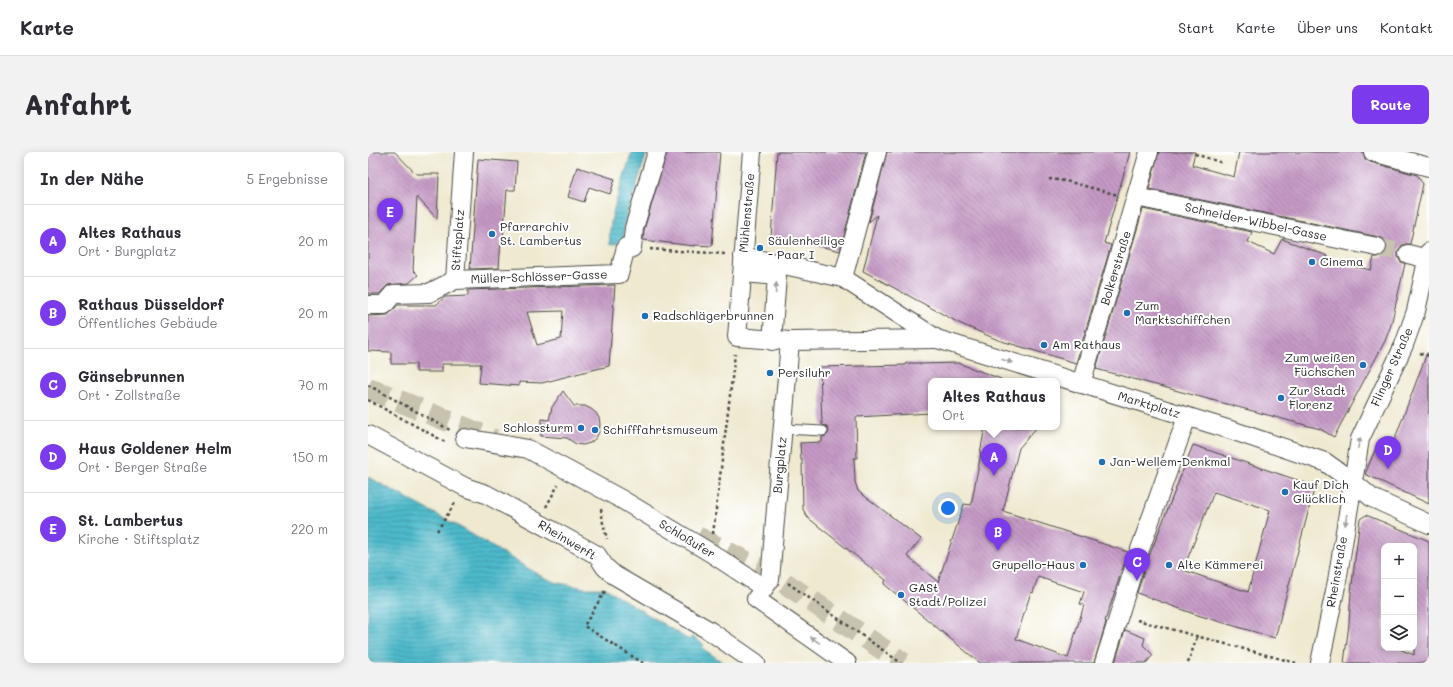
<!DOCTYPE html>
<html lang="de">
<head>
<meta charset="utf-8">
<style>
	:root { --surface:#fff; --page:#f2f2f3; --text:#2b2b33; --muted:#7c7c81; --line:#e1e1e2; --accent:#7c3aed }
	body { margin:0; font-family:Mali,sans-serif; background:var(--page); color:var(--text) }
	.controls { position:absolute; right:12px; bottom:12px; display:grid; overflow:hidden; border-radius:8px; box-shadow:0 2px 10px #0003 }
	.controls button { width:36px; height:36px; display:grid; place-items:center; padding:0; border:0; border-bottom:1px solid var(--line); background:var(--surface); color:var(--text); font:20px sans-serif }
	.you { position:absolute; left:580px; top:356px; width:14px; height:14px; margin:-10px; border:3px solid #fff; border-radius:50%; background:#1a73e8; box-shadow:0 0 0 6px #1a73e833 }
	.badge { display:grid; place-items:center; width:26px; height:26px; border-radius:50%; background:var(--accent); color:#fff; font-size:13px; font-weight:700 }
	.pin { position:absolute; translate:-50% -33px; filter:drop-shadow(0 1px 2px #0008) }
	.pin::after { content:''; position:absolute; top:21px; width:14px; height:12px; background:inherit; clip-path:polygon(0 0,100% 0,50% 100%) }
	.popup { position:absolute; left:560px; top:226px; width:132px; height:52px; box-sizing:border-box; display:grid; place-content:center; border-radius:8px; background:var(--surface); filter:drop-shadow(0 1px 3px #0005); font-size:13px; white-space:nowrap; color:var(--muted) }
	.popup b { font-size:15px; color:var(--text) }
	.popup::after { content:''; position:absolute; left:50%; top:100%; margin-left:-8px; border:8px solid transparent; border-top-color:var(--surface) }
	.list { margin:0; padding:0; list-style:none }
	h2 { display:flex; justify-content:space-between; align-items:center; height:52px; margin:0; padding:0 16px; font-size:17px }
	h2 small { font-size:13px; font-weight:400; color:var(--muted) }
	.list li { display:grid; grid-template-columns:26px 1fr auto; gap:12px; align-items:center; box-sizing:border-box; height:72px; padding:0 16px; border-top:1px solid var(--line) }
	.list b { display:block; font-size:15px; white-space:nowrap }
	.list p { margin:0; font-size:13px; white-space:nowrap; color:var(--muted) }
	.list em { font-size:13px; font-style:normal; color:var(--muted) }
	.icon { flex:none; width:22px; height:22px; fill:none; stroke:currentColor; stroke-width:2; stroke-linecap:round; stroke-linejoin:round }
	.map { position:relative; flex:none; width:1061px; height:511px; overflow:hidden; border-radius:8px }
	header { display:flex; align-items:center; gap:24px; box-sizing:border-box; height:56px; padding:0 20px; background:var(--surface); border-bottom:1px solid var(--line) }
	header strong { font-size:19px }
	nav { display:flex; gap:22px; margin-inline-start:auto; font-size:14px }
	.intro { display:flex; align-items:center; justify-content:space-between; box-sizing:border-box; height:96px; padding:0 24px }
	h1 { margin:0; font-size:28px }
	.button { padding:10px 18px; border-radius:8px; background:var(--accent); color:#fff; font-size:14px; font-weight:700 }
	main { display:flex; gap:24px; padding:0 24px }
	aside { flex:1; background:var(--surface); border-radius:8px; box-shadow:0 2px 10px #0003 }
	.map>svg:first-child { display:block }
</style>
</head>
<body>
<header>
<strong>Karte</strong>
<nav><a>Start</a><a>Karte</a><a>Über uns</a><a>Kontakt</a></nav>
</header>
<div class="intro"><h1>Anfahrt</h1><a class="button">Route</a></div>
<main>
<aside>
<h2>In der Nähe<small>5 Ergebnisse</small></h2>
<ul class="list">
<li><span class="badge">A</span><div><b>Altes Rathaus</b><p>Ort · Burgplatz</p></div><em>20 m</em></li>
<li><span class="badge">B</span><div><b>Rathaus Düsseldorf</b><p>Öffentliches Gebäude</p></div><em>20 m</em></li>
<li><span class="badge">C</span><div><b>Gänsebrunnen</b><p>Ort · Zollstraße</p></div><em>70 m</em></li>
<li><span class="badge">D</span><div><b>Haus Goldener Helm</b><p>Ort · Berger Straße</p></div><em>150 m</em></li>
<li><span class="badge">E</span><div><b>St. Lambertus</b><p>Kirche · Stiftsplatz</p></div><em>220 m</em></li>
</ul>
</aside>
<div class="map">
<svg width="1061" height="511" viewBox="0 0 1061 511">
	<defs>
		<pattern id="water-rules" width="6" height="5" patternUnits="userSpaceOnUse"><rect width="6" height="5" fill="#4eb9ca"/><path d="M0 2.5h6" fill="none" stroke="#4197a4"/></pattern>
		<pattern id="building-back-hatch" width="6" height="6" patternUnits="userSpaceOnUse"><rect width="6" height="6" fill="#c59ac5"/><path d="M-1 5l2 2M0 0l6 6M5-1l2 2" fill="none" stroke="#a07ea0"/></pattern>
	</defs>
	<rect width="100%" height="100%" fill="#fff"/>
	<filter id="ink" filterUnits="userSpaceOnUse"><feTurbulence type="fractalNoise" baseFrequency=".025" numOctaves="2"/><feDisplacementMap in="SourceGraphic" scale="8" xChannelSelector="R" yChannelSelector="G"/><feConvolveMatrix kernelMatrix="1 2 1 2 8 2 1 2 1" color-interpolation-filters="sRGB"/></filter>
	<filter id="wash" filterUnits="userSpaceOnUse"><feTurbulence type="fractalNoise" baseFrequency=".012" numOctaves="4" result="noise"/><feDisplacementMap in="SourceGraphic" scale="16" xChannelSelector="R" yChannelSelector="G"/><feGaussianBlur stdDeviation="0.9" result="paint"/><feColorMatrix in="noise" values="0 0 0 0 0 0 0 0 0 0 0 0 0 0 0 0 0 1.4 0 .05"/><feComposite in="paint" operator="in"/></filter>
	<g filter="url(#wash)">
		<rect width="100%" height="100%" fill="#efe9d0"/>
		<g fill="url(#water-rules)" stroke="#3c727a">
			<path d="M264 0H279L256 73V89L242 93C238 70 257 23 264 0Z"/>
			<path d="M0 325 90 374 171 423 186 430 217 436H237L321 488 324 484 336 493 334 496 356 511H0Z"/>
		</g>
		<g id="blocks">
			<g fill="url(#building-back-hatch)" fill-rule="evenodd">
				<path d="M0 0H27L48 22H71L69 67 49 45 45 118 50 123 41 131 20 133 11 142H0Z"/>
				<path d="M299 0H352L344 94 327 93V94L275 88 276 78Z"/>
				<path d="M409 0H498L472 99 439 91 403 85Z"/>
				<path d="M519 0H762L736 91 743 93 708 211 630 188 591 171 495 119 509 63 501 70Z"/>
				<path d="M791 0H827L824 13 866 25 871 0H995L997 7 1002 10 1049 23 1055 32 1042 92H1037L1033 94 1030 100V105L1032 109 1037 112 1023 173 1017 189 966 285 952 277 728 217 775 57 884 80 880 90 906 102 914 87 960 104 959 106 979 113 1003 118 1006 105H1013L1017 102 1019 98V91L1016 87 1011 85 781 37Z"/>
				<path d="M110 7 149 10 147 38H139L135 88H133L131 116 102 117Z"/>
				<path d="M209 15 247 27 242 42 221 35 216 50 200 45Z"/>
				<path d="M247 133 241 214 212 221 174 231 151 230V234L111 231 113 212H74V220H48V212H23V200L0 199V164L20 163 30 153H68L77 145 100 144V138ZM195 159 193 187 169 193 159 160Z"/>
				<path d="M1059 201H1061V352L997 322 1010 291 1023 297Z"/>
				<path d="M538 211H552V212L590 211 633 227V229H563V261L488 265 489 306H486L487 330 490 339 553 387 539 404 570 430 596 352 603 353 613 301H612L617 275H669L651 296 635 359 760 400 737 469 738 470 726 511H612L516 432 518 428 439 365 435 357 434 308H433L432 291 454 290V285L458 284 461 280 459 274 454 273 452 215 537 213ZM670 425 716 440 712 452 716 453 700 506 648 487 663 440 665 441Z"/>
				<path d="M195 239 206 254H217L223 257 228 261 231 266 232 272 231 280 228 286 222 291 215 293 208 292 199 286 173 284 174 267 181 268 184 255Z"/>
				<path d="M825 293 947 334 907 486 826 462 769 441 780 407ZM846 340 902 358 880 440 815 418Z"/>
				<path d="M998 363 1061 389V511H976L981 472 983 440 992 367ZM1016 394H1046V503L1029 496H1016Z"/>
				<path d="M757 478 777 486 775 493 785 503 778 511H747Z"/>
			</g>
		</g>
	</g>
	<g filter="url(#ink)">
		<use href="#blocks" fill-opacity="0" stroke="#484844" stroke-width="1"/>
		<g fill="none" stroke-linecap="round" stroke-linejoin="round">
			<path stroke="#c8c3af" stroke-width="18" stroke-dasharray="18 9" stroke-linecap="butt" d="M1009 95 1040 102"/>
			<g stroke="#c8c3af" stroke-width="22" stroke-dasharray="22 11" stroke-linecap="butt">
				<path d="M0 236 126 288"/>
				<path d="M329 385 408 425 535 511"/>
			</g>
			<g stroke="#484844" stroke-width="11">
				<path id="lane" d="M415 277 455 279"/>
			</g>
			<g stroke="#484844" stroke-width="20">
				<g id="street">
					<path d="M384 0 369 185 422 189 569 187"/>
					<path d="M1005 0 1061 15"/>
					<path d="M768 45 1009 95"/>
					<path d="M264 96 266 76 289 0"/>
					<path d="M1040 102 1060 107"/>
					<path d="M375 104 475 126 569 187 866 279 957 310 984 329 1004 346 1061 372"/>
					<path d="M375 121 409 124 404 189"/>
					<path d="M475 126 509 0"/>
					<path d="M87 128 96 0"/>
					<path d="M0 153H16L25 142 61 141 87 128 251 122 258 95"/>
					<path d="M422 189 402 428 388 447 479 511"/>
					<path d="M713 232 781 0"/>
					<path d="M0 283 97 335 118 342 229 403 237 415 246 423 342 479 388 511"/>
					<path d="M97 286 160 297 253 347 343 401 396 436"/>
					<path d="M736 511 770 403 819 265"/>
					<path d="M952 511 969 429 992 287 1036 193 1048 159 1061 100"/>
				</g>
			</g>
			<g stroke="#484844" stroke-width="2.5" stroke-dasharray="3 3" stroke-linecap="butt">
				<path d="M867 1V0"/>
				<path d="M827 2 855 11"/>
				<path d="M681 27 698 29 750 43"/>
				<path d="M282 97 357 102"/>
				<path d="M1052 201 1061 204"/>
				<path d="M0 233 82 278"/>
				<path d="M0 248 79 291"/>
				<path d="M178 355 190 333"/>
				<path d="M233 357 235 371 239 387"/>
				<path d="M69 379 87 351"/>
				<path d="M345 382 367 202"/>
				<path d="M420 431 533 511"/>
				<path d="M237 439 216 474 275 511"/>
				<path d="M769 468 928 511"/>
				<path d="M820 511 829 485"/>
			</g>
			<use href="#lane" stroke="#fff" stroke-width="9"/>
			<use href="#street" stroke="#fff" stroke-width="18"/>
		</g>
		<defs><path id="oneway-solid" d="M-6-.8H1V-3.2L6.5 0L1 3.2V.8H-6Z"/></defs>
		<g fill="#a0a0a0">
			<use href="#oneway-solid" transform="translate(408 136) rotate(-86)"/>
			<use href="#oneway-solid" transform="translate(639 209) rotate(18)"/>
			<use href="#oneway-solid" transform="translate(991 291) rotate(-77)"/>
			<use href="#oneway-solid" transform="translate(978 368) rotate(99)"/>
			<use href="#oneway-solid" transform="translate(447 488) rotate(-145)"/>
		</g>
	</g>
	<g fill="#1f6fb2" stroke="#fff" stroke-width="1.5">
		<circle cx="124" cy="82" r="4"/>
		<circle cx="392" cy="96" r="4"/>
		<circle cx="944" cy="110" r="4"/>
		<circle cx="759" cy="161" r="4"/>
		<circle cx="277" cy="164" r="4"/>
		<circle cx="676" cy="193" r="4"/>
		<circle cx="995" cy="213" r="4"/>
		<circle cx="402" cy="221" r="4"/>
		<circle cx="913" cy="246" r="4"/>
		<circle cx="213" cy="276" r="4"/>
		<circle cx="227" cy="278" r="4"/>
		<circle cx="734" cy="310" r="4"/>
		<circle cx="917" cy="340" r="4"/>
		<circle cx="715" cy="413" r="4"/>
		<circle cx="801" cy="413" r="4"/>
		<circle cx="533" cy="443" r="4"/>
	</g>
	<g text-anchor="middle" stroke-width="4" stroke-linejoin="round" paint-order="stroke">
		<g font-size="12" fill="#2b2b2b" stroke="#fff">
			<text transform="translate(379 61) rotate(-85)" y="4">Mühlenstraße</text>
			<text transform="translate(888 70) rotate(12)" y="4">Schneider-Wibbel-Gasse</text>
			<text transform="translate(90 88) rotate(-86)" y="4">Stiftsplatz</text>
			<text transform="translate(748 116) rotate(-73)" y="4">Bolkerstraße</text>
			<text transform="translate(171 125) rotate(-2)" y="4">Müller-Schlösser-Gasse</text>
			<text transform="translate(1024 215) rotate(-66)" y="4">Flinger Straße</text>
			<text transform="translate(781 253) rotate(17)" y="4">Marktplatz</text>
			<text transform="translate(412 313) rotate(-85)" y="4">Burgplatz</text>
			<text transform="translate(319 387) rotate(31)" y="4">Schloßufer</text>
			<text transform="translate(199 388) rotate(31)" y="4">Rheinwerft</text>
			<text transform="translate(969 420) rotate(-80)" y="4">Rheinstraße</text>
		</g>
		<g font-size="12" fill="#2b2b2b" stroke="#fff" text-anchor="start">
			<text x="132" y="79">Pfarrarchiv<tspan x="132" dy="14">St. Lambertus</tspan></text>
			<text x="400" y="93">Säulenheilige<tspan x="400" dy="14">- Paar I</tspan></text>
			<text x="952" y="114">Cinema</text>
			<text x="767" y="158">Zum<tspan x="767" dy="14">Marktschiffchen</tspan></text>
			<text x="285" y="168">Radschlägerbrunnen</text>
			<text x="684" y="197">Am Rathaus</text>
			<text x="987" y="210" text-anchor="end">Zum weißen<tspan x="987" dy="14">Füchschen</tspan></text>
			<text x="410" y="225">Persiluhr</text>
			<text x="921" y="243">Zur Stadt<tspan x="921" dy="14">Florenz</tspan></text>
			<text x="205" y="280" text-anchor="end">Schlossturm</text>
			<text x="235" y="282">Schifffahrtsmuseum</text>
			<text x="742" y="314">Jan-Wellem-Denkmal</text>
			<text x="925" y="337">Kauf Dich<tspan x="925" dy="14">Glücklich</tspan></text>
			<text x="707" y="417" text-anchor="end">Grupello-Haus</text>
			<text x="809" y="417">Alte Kämmerei</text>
			<text x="541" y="440">GASt<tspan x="541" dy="14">Stadt/Polizei</tspan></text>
		</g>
	</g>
</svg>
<div class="controls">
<button>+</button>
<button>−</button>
<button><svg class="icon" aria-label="layers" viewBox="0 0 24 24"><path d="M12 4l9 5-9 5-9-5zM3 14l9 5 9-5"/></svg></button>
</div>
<div class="you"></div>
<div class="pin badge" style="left:626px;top:324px">A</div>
<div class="popup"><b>Altes Rathaus</b>Ort</div>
<div class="pin badge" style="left:630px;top:399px">B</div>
<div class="pin badge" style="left:769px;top:429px">C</div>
<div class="pin badge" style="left:1020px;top:317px">D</div>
<div class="pin badge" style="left:22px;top:79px">E</div>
</div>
</main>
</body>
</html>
